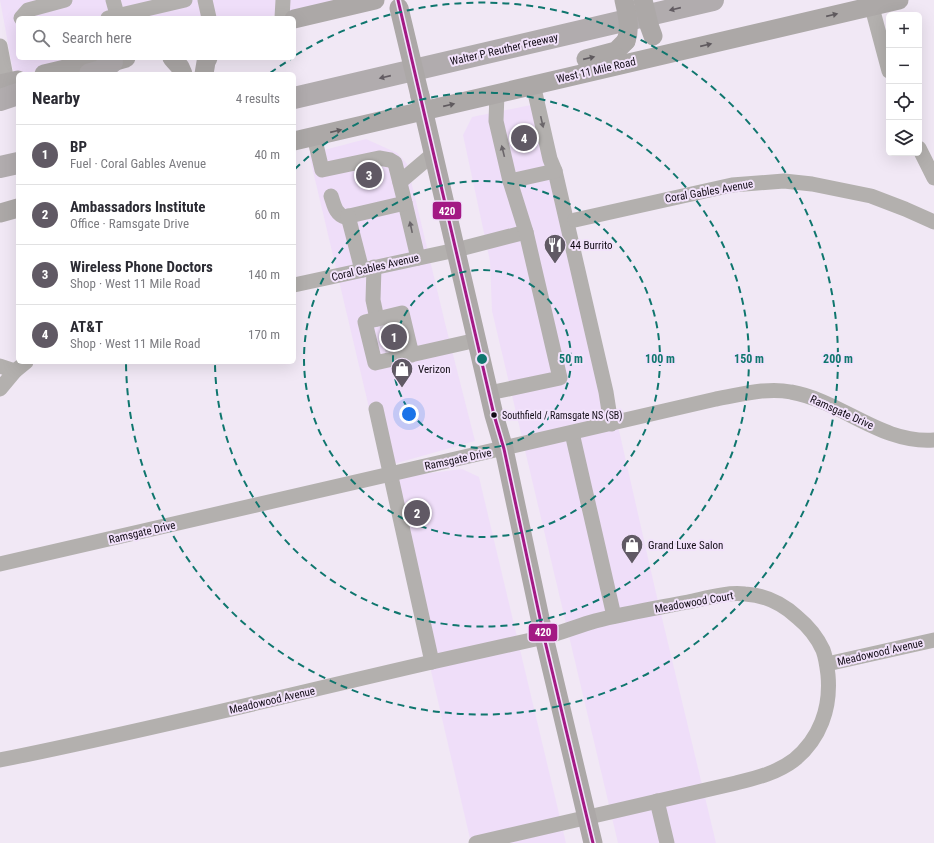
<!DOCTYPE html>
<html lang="en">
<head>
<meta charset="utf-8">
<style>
	:root { --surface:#fff; --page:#f7f7f7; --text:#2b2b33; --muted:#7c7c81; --line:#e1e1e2; --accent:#605964 }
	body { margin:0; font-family:"Roboto Condensed",sans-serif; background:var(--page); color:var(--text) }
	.controls { position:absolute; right:12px; top:12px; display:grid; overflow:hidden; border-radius:6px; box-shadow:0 4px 16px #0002 }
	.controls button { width:36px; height:36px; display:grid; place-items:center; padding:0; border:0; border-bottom:1px solid var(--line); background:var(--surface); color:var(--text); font:20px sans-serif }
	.you { position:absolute; left:409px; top:414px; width:14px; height:14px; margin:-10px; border:3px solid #fff; border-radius:50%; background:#1a73e8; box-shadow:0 0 0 6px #1a73e833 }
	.badge { display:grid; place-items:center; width:26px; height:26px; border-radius:50%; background:var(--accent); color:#fff; font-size:13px; font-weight:700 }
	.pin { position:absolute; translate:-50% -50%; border:2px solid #fff; box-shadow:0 1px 4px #0006 }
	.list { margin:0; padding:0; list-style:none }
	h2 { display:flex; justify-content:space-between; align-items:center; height:52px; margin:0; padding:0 16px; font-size:17px }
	h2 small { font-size:13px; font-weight:400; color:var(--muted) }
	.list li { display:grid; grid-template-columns:26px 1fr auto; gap:12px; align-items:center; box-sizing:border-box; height:60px; padding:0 16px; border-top:1px solid var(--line) }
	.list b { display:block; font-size:15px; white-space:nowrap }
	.list p { margin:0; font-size:13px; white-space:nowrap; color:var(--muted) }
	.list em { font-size:13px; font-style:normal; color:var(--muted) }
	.icon { flex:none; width:22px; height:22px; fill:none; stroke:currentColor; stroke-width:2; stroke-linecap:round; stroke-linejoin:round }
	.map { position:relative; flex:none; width:934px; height:843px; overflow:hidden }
	.search { position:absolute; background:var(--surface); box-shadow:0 4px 16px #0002; left:16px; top:16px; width:280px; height:44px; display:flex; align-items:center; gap:10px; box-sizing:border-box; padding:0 14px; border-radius:6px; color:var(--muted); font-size:15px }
	.panel { position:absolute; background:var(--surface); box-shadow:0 4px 16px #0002; left:16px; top:72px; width:280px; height:292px; border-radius:6px }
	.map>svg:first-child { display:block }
</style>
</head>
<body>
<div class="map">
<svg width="934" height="843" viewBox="0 0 934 843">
	<rect width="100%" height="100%" fill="#f1e8f5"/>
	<g fill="#efdef9">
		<path d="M0 0H339L262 18H18V58H92L14 76Z"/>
		<path d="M531 105H545L656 593 716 843H618L492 311 490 261 463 135 472 117Z"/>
		<path d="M366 139 397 153 407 164 445 323 475 441 383 467 309 154Z"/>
		<path d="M462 469 479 477 566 843H471L387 482 415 475Z"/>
	</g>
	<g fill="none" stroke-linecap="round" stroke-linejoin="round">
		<path stroke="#d0c7d4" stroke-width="15" stroke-dasharray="15 8" stroke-linecap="butt" d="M386 321 393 351"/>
		<g stroke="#b3b0ae" stroke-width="15">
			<path d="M113 0 118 18"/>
			<path d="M205 0 209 18"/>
			<path d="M870 0 889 71"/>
			<path d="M21 18 28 10 65 0"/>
			<path d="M108 18 185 0"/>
			<path d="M282 18 283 0"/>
			<path d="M0 46 7 82"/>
			<path d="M314 136 322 170 379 158 390 160 395 163 405 203 418 258"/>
			<path d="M919 148 934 178"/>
			<path d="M555 171 606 392 611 424"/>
			<path d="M510 181 555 171 550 159 533 84"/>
			<path d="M400 182 433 154"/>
			<path d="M331 196C334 204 335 214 345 217L405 203"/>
			<path d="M348 216 362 270"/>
			<path d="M575 220 732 185 784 181 812 184 871 196 905 209 934 222"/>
			<path d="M374 267 373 300 377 319"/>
			<path d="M294 285 456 250 526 232"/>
			<path d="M412 355 402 313 365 322 375 363 477 340"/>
			<path d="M0 366 15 371"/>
			<path d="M0 389 15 371 26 362"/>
			<path d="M489 393 560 378 526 232 510 181 496 121 497 93"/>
			<path d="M376 409 432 662"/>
			<path d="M572 433 614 616"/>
			<path d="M0 564 716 399C740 395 766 387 791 392 842 401 881 444 934 440"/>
			<path d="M827 664 934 640"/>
			<path d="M0 760C145 731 288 695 432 662 468 654 504 646 540 638 559 634 577 626 595 621 626 613 657 608 688 602 707 598 726 592 745 594 765 595 783 604 797 617 808 626 817 637 823 650 826 658 827 667 828 675 831 708 820 739 794 760 777 773 756 778 736 783L476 843"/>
			<path d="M657 801 667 843"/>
		</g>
		<g stroke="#aca8a7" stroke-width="19">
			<path d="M294 19 375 0"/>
			<path d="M172 58 180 67 183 74"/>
			<path d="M586 59 616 51 626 41"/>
			<path d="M44 74 99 61 112 62 126 58"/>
			<path d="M204 74 206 62 208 58"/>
			<path d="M0 84 18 80"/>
			<path d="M420 96 494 415 504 449 544 637 593 843"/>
			<path d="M294 141 899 0"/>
			<path d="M0 213 18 208"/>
		</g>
		<g stroke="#b1acae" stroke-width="22">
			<path d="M90 74 101 71 112 62"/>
			<path d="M294 98 713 0"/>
			<path d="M0 100 18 94"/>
			<path d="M0 167 18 163"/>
		</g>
		<g stroke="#aca8a7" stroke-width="19">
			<path d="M624 0C627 14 631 27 626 41"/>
			<path d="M643 0 649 25 653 36"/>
			<path d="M399 8 420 96"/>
		</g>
		<g stroke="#f2e2fb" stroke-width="6">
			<path id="bus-1" d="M398 0 494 415 504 449 544 637 593 843"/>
		</g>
		<use href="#bus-1" stroke="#a31984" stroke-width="3"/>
	</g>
	<defs><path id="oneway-solid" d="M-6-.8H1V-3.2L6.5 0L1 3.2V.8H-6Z"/></defs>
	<g fill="#625c62">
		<use href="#oneway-solid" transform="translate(675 9) rotate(167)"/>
		<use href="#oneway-solid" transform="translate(385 77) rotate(167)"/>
	</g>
	<g fill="#5f5a5e">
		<use href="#oneway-solid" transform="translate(832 15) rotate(-13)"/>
		<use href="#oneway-solid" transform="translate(706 45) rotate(-13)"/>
		<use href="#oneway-solid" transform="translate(589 58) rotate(-13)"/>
		<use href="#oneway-solid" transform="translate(449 105) rotate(-13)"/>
		<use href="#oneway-solid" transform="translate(336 131) rotate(-13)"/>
	</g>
	<g fill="#6b666a">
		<use href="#oneway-solid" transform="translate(542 122) rotate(77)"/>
		<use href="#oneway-solid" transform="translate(503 151) rotate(-104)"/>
		<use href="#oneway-solid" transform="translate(411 227) rotate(-102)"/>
	</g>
	<g fill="none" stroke="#0f766e" stroke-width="2" stroke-dasharray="7 5">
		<circle cx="482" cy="359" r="89"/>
		<circle cx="482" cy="359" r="178"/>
		<path d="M295 169A267 267 0 1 1 215 364"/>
		<path d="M270 73A356 356 0 0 1 291 59M296 55A356 356 0 1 1 126 362"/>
	</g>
	<defs>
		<g id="restaurant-pin" transform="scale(1.15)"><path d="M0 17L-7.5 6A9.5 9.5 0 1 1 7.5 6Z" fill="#605964" stroke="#f2e2fb"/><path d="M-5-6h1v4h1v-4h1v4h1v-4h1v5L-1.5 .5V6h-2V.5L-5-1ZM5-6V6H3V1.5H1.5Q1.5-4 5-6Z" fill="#fff"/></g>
		<g id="shop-pin" transform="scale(1.15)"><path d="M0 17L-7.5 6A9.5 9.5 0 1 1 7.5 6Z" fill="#605964" stroke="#f2e2fb"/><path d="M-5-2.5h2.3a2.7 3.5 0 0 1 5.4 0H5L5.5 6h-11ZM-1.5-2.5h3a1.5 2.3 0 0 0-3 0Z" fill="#fff"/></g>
	</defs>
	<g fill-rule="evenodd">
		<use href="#restaurant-pin" x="555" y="245"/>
		<use href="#shop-pin" x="402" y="369"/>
		<use href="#shop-pin" x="632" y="545"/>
	</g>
	<circle fill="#120c16" stroke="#f2e2fb" stroke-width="1.5" cx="494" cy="415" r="3.5"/>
	<g text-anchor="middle" stroke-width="4" stroke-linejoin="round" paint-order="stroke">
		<g font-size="10" fill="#120c16" stroke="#f2e2fb" text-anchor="start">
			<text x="502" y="419">Southfield / Ramsgate NS (SB)</text>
		</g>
		<g font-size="11" fill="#120c16" stroke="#f2e2fb">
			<text transform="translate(504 49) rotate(-13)" y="4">Walter P Reuther Freeway</text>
			<text transform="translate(596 70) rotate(-13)" y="4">West 11 Mile Road</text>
			<text transform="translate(709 191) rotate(-10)" y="4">Coral Gables Avenue</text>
			<text transform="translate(375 267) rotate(-13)" y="4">Coral Gables Avenue</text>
			<text transform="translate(842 412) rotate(24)" y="4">Ramsgate Drive</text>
			<text transform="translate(458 459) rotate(-12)" y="4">Ramsgate Drive</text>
			<text transform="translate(142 532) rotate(-13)" y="4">Ramsgate Drive</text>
			<text transform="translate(694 602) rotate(-10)" y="4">Meadowood Court</text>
			<text transform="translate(880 652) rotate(-13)" y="4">Meadowood Avenue</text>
			<text transform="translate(272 700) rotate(-13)" y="4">Meadowood Avenue</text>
		</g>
		<g font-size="11" fill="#120c16" stroke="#f2e2fb" text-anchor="start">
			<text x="570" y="249">44 Burrito</text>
			<text x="418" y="373">Verizon</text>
			<text x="648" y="549">Grand Luxe Salon</text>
		</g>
	</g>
	<circle cx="482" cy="359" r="6" fill="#0f766e" stroke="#f2e2fb" stroke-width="2"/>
	<g font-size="12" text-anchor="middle" font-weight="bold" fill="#0f766e" stroke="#f2e2fb" stroke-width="4" stroke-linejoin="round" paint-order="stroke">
		<text x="571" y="363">50 m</text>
		<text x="660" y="363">100 m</text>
		<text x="749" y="363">150 m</text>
		<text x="838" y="363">200 m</text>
	</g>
	<g stroke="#f2e2fb" stroke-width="1.5">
		<rect x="432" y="201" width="30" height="19" rx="4" fill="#a31984"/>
		<rect x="528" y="623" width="30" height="19" rx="4" fill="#a31984"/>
	</g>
	<g font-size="11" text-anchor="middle" font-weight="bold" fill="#fff">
		<text x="447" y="215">420</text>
		<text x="543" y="636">420</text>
	</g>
</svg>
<div class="controls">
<button>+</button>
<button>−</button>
<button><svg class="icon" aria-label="locate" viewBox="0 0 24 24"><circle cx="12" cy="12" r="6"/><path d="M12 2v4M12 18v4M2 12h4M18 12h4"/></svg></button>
<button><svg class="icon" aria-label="layers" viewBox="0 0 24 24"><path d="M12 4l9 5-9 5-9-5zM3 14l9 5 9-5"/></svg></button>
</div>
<div class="you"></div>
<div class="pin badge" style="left:394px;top:337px">1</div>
<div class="pin badge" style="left:417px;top:513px">2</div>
<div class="pin badge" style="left:369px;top:175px">3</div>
<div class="pin badge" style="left:524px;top:138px">4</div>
<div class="search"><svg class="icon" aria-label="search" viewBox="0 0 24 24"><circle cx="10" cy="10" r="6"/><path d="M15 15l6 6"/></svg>Search here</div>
<section class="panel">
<h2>Nearby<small>4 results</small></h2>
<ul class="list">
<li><span class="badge">1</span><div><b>BP</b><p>Fuel · Coral Gables Avenue</p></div><em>40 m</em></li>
<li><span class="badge">2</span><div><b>Ambassadors Institute</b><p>Office · Ramsgate Drive</p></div><em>60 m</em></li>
<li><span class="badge">3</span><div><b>Wireless Phone Doctors</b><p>Shop · West 11 Mile Road</p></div><em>140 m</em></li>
<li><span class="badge">4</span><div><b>AT&amp;T</b><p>Shop · West 11 Mile Road</p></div><em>170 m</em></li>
</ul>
</section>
</div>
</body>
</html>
